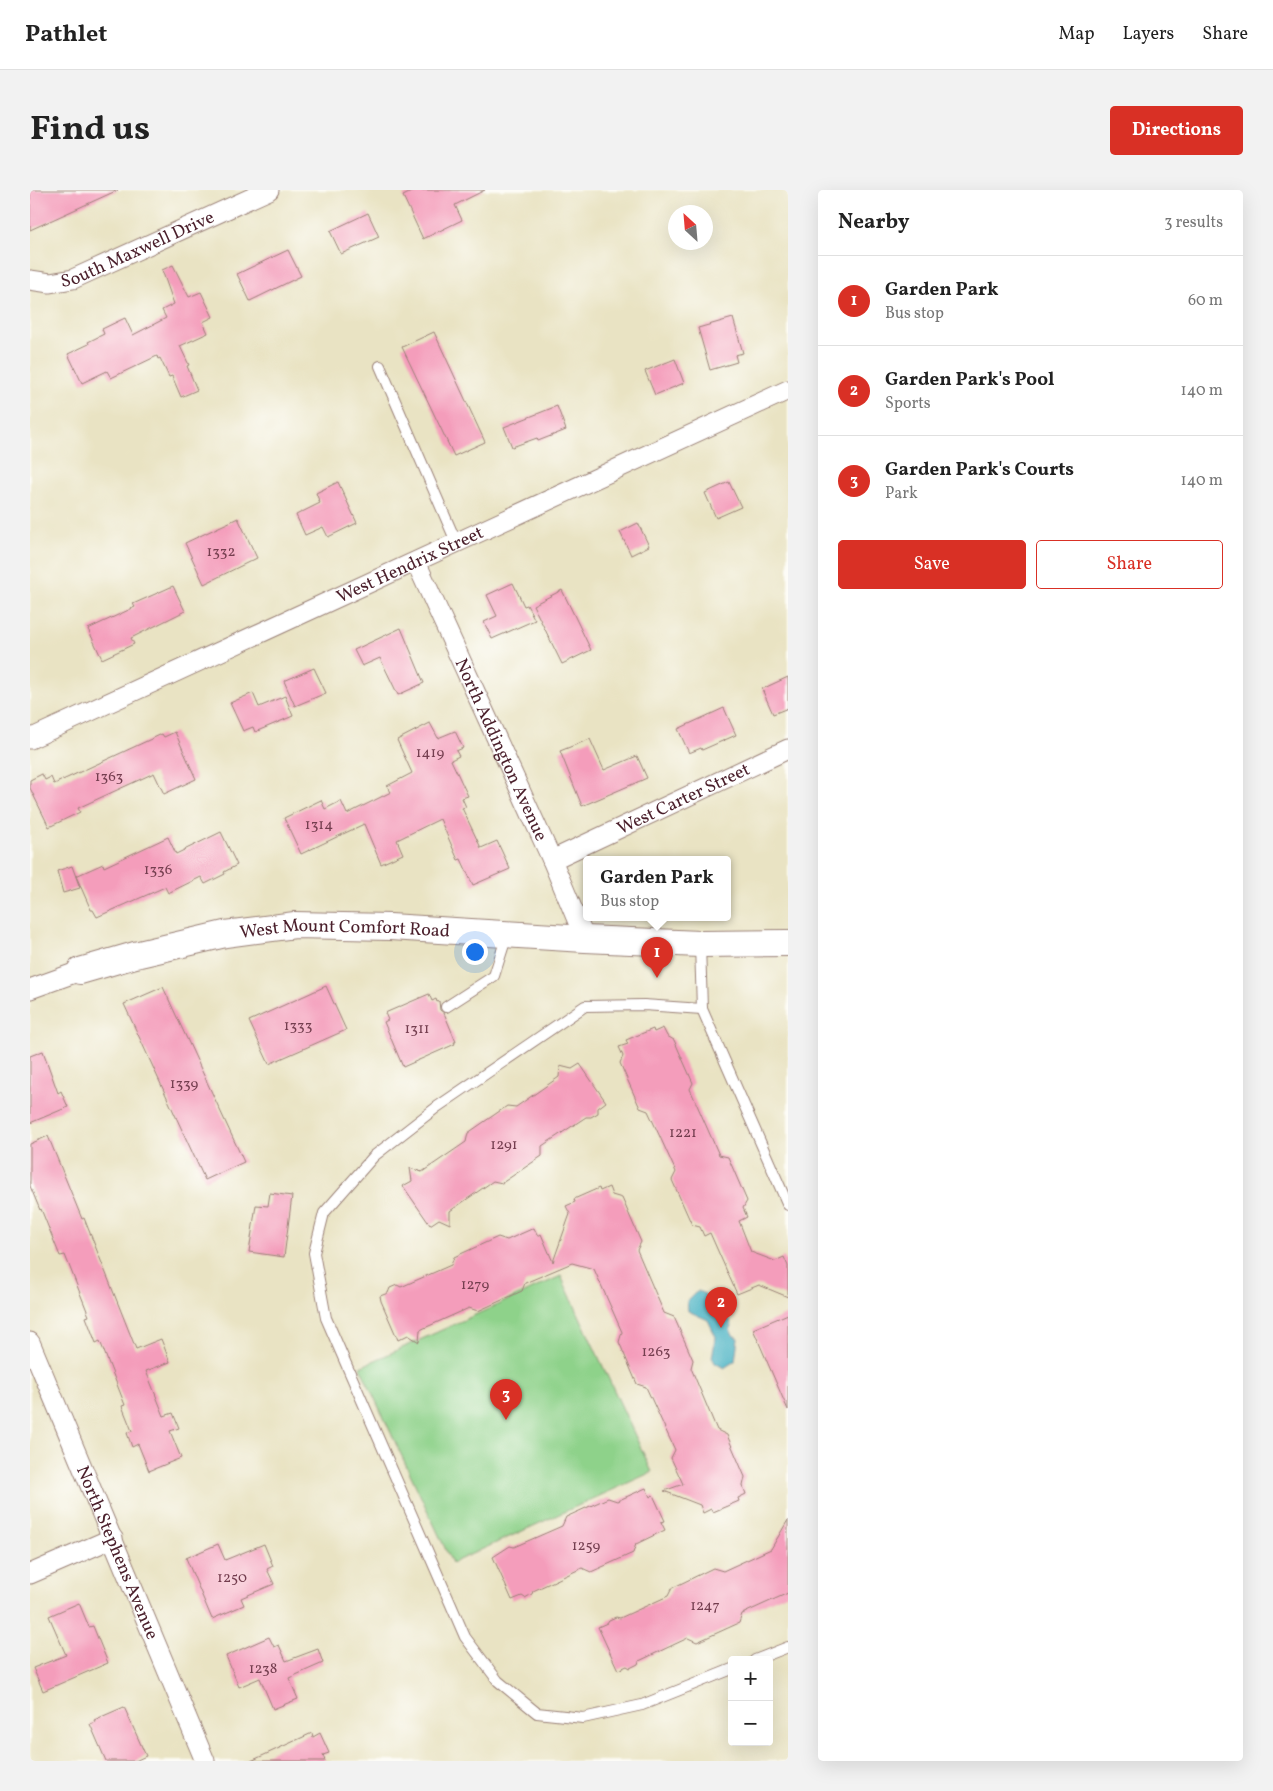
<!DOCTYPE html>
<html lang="en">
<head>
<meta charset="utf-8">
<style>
	:root { --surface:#fff; --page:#f2f2f2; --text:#222; --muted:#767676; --line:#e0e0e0; --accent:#d93025 }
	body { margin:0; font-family:Vollkorn,serif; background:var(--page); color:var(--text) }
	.controls { position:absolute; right:15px; bottom:15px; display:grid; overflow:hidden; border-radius:5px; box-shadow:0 5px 20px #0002 }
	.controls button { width:45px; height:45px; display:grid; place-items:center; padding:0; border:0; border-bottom:1px solid var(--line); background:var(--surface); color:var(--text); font:25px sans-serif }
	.compass { position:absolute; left:638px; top:15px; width:45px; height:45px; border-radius:50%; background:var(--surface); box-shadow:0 5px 20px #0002; rotate:334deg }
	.you { position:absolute; left:444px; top:761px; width:18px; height:18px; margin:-12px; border:4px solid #fff; border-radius:50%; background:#1a73e8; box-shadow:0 0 0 8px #1a73e833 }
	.badge { display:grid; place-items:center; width:32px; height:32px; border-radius:50%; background:var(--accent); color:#fff; font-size:16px; font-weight:700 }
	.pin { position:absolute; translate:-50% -41px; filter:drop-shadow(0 1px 2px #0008) }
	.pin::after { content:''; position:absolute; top:26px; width:18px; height:15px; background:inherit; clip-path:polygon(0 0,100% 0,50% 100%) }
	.popup { position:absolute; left:553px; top:666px; width:148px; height:65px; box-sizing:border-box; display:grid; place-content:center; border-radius:5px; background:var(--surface); filter:drop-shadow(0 1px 4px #0005); font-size:16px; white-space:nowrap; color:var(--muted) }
	.popup b { font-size:19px; color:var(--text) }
	.popup::after { content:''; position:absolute; left:50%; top:100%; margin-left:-10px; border:10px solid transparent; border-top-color:var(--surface) }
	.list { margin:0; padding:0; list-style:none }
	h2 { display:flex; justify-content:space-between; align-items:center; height:65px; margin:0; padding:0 20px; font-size:21px }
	h2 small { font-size:16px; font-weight:400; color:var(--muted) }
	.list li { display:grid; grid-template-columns:32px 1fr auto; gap:15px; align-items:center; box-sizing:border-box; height:90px; padding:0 20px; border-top:1px solid var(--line) }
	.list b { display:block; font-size:19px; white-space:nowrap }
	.list p { margin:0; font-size:16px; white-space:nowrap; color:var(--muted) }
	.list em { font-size:16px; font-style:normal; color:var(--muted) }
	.actions { display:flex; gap:10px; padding:15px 20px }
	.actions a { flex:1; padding:11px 0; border:1px solid var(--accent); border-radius:5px; text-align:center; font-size:18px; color:var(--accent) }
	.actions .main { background:var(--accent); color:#fff }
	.map { position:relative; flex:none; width:758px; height:1571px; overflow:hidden; border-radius:5px }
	header { display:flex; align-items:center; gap:30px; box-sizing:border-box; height:70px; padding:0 25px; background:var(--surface); border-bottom:1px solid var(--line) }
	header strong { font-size:24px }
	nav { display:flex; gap:28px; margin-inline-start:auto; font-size:18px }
	.intro { display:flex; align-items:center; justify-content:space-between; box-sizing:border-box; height:120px; padding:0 30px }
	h1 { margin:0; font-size:35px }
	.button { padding:12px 22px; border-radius:5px; background:var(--accent); color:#fff; font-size:18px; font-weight:700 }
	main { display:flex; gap:30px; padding:0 30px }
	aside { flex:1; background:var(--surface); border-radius:5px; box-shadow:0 5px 20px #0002 }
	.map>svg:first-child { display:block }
</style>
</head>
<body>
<header>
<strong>Pathlet</strong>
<nav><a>Map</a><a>Layers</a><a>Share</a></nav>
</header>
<div class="intro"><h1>Find us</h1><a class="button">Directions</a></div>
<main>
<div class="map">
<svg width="758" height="1571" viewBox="0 0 758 1571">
	<rect width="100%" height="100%" fill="#fdfcf7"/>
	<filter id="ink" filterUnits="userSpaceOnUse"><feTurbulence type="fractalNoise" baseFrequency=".02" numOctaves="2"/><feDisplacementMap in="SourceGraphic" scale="10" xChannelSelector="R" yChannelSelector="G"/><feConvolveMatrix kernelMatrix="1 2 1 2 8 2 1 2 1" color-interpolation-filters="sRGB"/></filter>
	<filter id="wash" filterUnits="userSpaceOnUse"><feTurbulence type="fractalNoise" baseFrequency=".0096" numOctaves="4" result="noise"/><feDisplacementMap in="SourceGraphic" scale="20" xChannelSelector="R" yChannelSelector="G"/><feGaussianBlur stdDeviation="1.12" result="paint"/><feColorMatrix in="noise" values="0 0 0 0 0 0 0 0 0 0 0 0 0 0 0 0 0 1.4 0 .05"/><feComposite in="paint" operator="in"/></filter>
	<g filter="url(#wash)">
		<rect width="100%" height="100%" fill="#e9e3c3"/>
		<path fill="#8ed28a" stroke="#6c785a" d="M531 1086 622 1282 422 1373 330 1177Z"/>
		<path fill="#45b1c3" stroke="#486877" d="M668 1101 675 1104 676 1109 688 1113 694 1127 699 1129 702 1136 700 1140 703 1145 708 1148 705 1171 694 1178 685 1173 682 1167 686 1147 678 1130 658 1121 657 1111 664 1104Z"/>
		<g id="blocks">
			<g fill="#f49dbb">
				<path d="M0 0H88L0 40Z"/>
				<path d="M385 0H455L425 15 432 30 393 49 373 6Z"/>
				<path d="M338 23 349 47 311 64 300 41Z"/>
				<path d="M258 60 271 86 220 111 207 84Z"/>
				<path d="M143 75 159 107 171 102 183 127 173 132 178 143 150 156 159 175 157 176 167 200 151 207 142 186 139 187 130 168 128 169 127 166 81 188 77 181 52 193 38 164 59 154 58 152 74 144 72 139 95 128 103 145 136 128 132 120 144 114 132 80Z"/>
				<path d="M703 128 713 163 705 165 707 172 680 180 668 138Z"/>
				<path d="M404 142 455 252 424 266 372 157Z"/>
				<path d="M645 169 654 193 625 205 615 181Z"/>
				<path d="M527 216 536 240 508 251 507 248 482 257 474 237Z"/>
				<path d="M308 292 327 333 298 347 293 337 275 345 266 325 290 313 286 303Z"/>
				<path d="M699 292 711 317 686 328 675 303Z"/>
				<path d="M208 328 227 368 174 394 155 353Z"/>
				<path d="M608 333 619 356 601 365 590 342Z"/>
				<path d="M483 393 494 416 497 415 505 430 462 449 454 432 467 426 457 405Z"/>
				<path d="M143 396 155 421 101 448 104 454 72 469 58 439 105 417 103 414Z"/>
				<path d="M532 400 561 460 532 474 503 415Z"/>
				<path d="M371 438 394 493 368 505 350 468 332 476 324 460Z"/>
				<path d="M284 478 296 503 265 516 254 491Z"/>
				<path d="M758 487V518L743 524 732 499Z"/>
				<path d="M223 503 229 517 255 506 263 526 225 542 223 537 213 541 200 513Z"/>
				<path d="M694 518 706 545 672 560 671 558 659 563 648 539Z"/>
				<path d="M400 533 408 548 425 541 433 558 426 561 429 566 421 570 438 606 432 608 436 617 432 618 451 658 467 651 480 679 443 695 431 669 428 670 410 629 367 650 373 664 351 674 334 634 271 664 254 628 291 610 295 619 311 611 317 624 361 602 357 596 382 583 367 550Z"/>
				<path d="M145 542 166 589 134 604 124 583 48 618 50 622 19 637 0 598V590L12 584 15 590 21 587 24 594 132 544 134 547Z"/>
				<path d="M560 549 574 580 607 566 617 588 552 616 530 561Z"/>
				<path d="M191 642 207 675 194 682 195 684 175 694 171 687 138 703 135 697 67 727 63 720H61L46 686 73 674 74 677 138 647 146 664Z"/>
				<path d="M42 676 50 698 33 703 27 681Z"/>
				<path d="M296 796 316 840 239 874 219 831Z"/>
				<path d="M133 797 214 972 175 990 94 814Z"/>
				<path d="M399 804 402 811 406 809 407 812 409 811 410 820 414 823 426 852H424L425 854 373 877 354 832 358 830 355 823Z"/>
				<path d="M633 838 637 846 644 850 663 893 660 899 689 965 698 967 717 1011 713 1018 717 1027 709 1031 721 1062 745 1071 754 1067 758 1076V1107L729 1095 707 1104 680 1043 674 1046 670 1037 662 1035 642 990 646 982 631 949 618 921 610 918 590 873 593 866 589 857 598 854 596 850 623 839 624 842Z"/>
				<path d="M13 861 28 903 31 901 38 917 0 933V866Z"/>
				<path d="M550 874 576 912 568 918V923L561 927H556L512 956V966L472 993 463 991 420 1021V1034L409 1029 400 1035 373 996 382 991 380 978 392 982 436 952 438 943 477 916 486 917 529 887 530 876 542 879Z"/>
				<path d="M18 946 52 1029 54 1028 106 1159 131 1149 140 1172 116 1181 134 1226 143 1223 149 1238 140 1241 151 1268 119 1281 108 1254 102 1257 97 1243 102 1241 92 1216 95 1215 70 1151 66 1153 56 1127 59 1126 35 1065 30 1066 11 1019 10 1020 0 996V954Z"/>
				<path d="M579 997 582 1005 592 1008 611 1052 607 1060 634 1123 644 1127 663 1170 661 1178 687 1240 697 1245 715 1287 713 1296 716 1304 708 1308 709 1311 683 1322 681 1319 673 1323 670 1315 634 1301 653 1294 641 1268 645 1260 616 1197 607 1194 589 1152 592 1142 564 1079 542 1073 495 1093 492 1101 448 1121 439 1118 390 1140 389 1152 378 1145 368 1150 351 1111 350 1106 358 1103 360 1098 367 1095 371 1097 421 1075 424 1067 468 1047 477 1050 504 1038 508 1046 511 1044 523 1072 540 1024 536 1016 545 1012 544 1009 569 998 570 1001Z"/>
				<path d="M240 1003 262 1006 254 1067 219 1062 226 1015 238 1016Z"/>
				<path d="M758 1124V1220L723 1139Z"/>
				<path d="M616 1298 620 1307 623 1305 635 1331 631 1332 635 1340 606 1354 603 1363 561 1382 552 1378 503 1401 502 1404 495 1408 492 1406 482 1410 463 1367 480 1356 484 1357 532 1336 536 1327 578 1308 587 1311Z"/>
				<path d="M758 1330V1403L712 1424 709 1433 667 1452 658 1448 609 1471 608 1474 600 1478 597 1476 588 1480 568 1437 577 1433 579 1430 586 1427 590 1428 638 1406 642 1398 683 1378 693 1381 741 1359Z"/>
				<path d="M188 1354 195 1370 234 1354 243 1376 237 1379 244 1394 211 1408 214 1415 182 1429 156 1368Z"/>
				<path d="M49 1413 59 1437 63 1436 78 1473 13 1501 3 1478 36 1465 19 1426Z"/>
				<path d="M239 1447 244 1457 249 1455 256 1471 288 1459 293 1473 259 1488 268 1509 243 1519 230 1488 209 1497 196 1466Z"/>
				<path d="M94 1517 116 1566 105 1571H76L60 1534 65 1532 64 1530Z"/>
				<path d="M282 1543 283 1547 290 1543 299 1563 293 1565 295 1571H221Z"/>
			</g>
		</g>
	</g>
	<g filter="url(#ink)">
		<use href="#blocks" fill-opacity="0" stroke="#9a8177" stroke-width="1"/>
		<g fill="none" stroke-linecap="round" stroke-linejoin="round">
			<g stroke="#9a8177" stroke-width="12">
				<g id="lane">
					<path d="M350 176 427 354"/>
					<path d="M670 754 672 819 758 1015"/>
					<path d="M416 817 464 786 477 745"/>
					<path d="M672 819 614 815 555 816 407 917 344 966 294 1023 284 1063 296 1128 435 1447 468 1491 507 1523 553 1528 612 1515 702 1479"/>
					<path d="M725 1470 758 1457"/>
				</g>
			</g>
			<g stroke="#9a8177" stroke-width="21">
				<g id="street">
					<path id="s1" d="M0 90 20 93 43 89 239 0"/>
					<path id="s2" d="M386 372 522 670 555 749"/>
					<path id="s3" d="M0 549 758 200"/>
					<path id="s4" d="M522 670 758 559"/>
					<path d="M0 799 50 781"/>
					<path id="s5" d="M0 1152 175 1571"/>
					<path d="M0 1384 83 1348"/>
				</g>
			</g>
			<g stroke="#9a8177" stroke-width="28">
				<g id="secondary">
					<path id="s6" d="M50 781 105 765 195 744 265 735 360 737 555 749 670 754 758 753"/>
				</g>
			</g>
			<use href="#lane" stroke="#fff" stroke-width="10"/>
			<use href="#street" stroke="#fff" stroke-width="19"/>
			<use href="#secondary" stroke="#fff" stroke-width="26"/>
		</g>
	</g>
	<g text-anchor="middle" stroke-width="5" stroke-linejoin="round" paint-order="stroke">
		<g font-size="15" fill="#743e4f">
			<text x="191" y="366">1332</text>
			<text x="400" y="567">1419</text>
			<text x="79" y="591">1363</text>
			<text x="289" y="639">1314</text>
			<text x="128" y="684">1336</text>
			<text x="268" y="840">1333</text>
			<text x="387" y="843">1311</text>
			<text x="154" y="898">1339</text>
			<text x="653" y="947">1221</text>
			<text x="474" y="959">1291</text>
			<text x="445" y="1099">1279</text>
			<text x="626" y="1166">1263</text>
			<text x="556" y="1360">1259</text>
			<text x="202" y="1392">1250</text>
			<text x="675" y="1420">1247</text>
			<text x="233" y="1483">1238</text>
		</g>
		<g font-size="18" fill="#4a1f2b" stroke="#fdfcf7">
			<text dy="6" stroke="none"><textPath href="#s1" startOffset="114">South Maxwell Drive</textPath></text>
			<text dy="6" stroke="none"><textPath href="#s3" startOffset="418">West Hendrix Street</textPath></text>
			<text dy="6" stroke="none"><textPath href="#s2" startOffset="206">North Addington Avenue</textPath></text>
			<text dy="6" stroke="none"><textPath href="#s4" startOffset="145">West Carter Street</textPath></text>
			<text dy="6" stroke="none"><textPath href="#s6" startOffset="270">West Mount Comfort Road</textPath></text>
			<text dy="6" stroke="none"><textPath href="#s5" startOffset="228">North Stephens Avenue</textPath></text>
		</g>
	</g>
</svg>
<div class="controls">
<button>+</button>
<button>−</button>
</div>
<svg class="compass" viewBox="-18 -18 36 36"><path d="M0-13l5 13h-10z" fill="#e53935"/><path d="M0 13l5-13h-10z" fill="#767676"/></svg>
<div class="you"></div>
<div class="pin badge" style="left:627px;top:788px">1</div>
<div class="popup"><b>Garden Park</b>Bus stop</div>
<div class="pin badge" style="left:691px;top:1138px">2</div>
<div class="pin badge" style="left:476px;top:1230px">3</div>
</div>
<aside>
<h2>Nearby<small>3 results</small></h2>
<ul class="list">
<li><span class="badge">1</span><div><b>Garden Park</b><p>Bus stop</p></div><em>60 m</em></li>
<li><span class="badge">2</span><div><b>Garden Park's Pool</b><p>Sports</p></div><em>140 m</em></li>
<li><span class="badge">3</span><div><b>Garden Park's Courts</b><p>Park</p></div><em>140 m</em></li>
</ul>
<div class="actions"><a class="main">Save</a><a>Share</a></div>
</aside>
</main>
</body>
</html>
